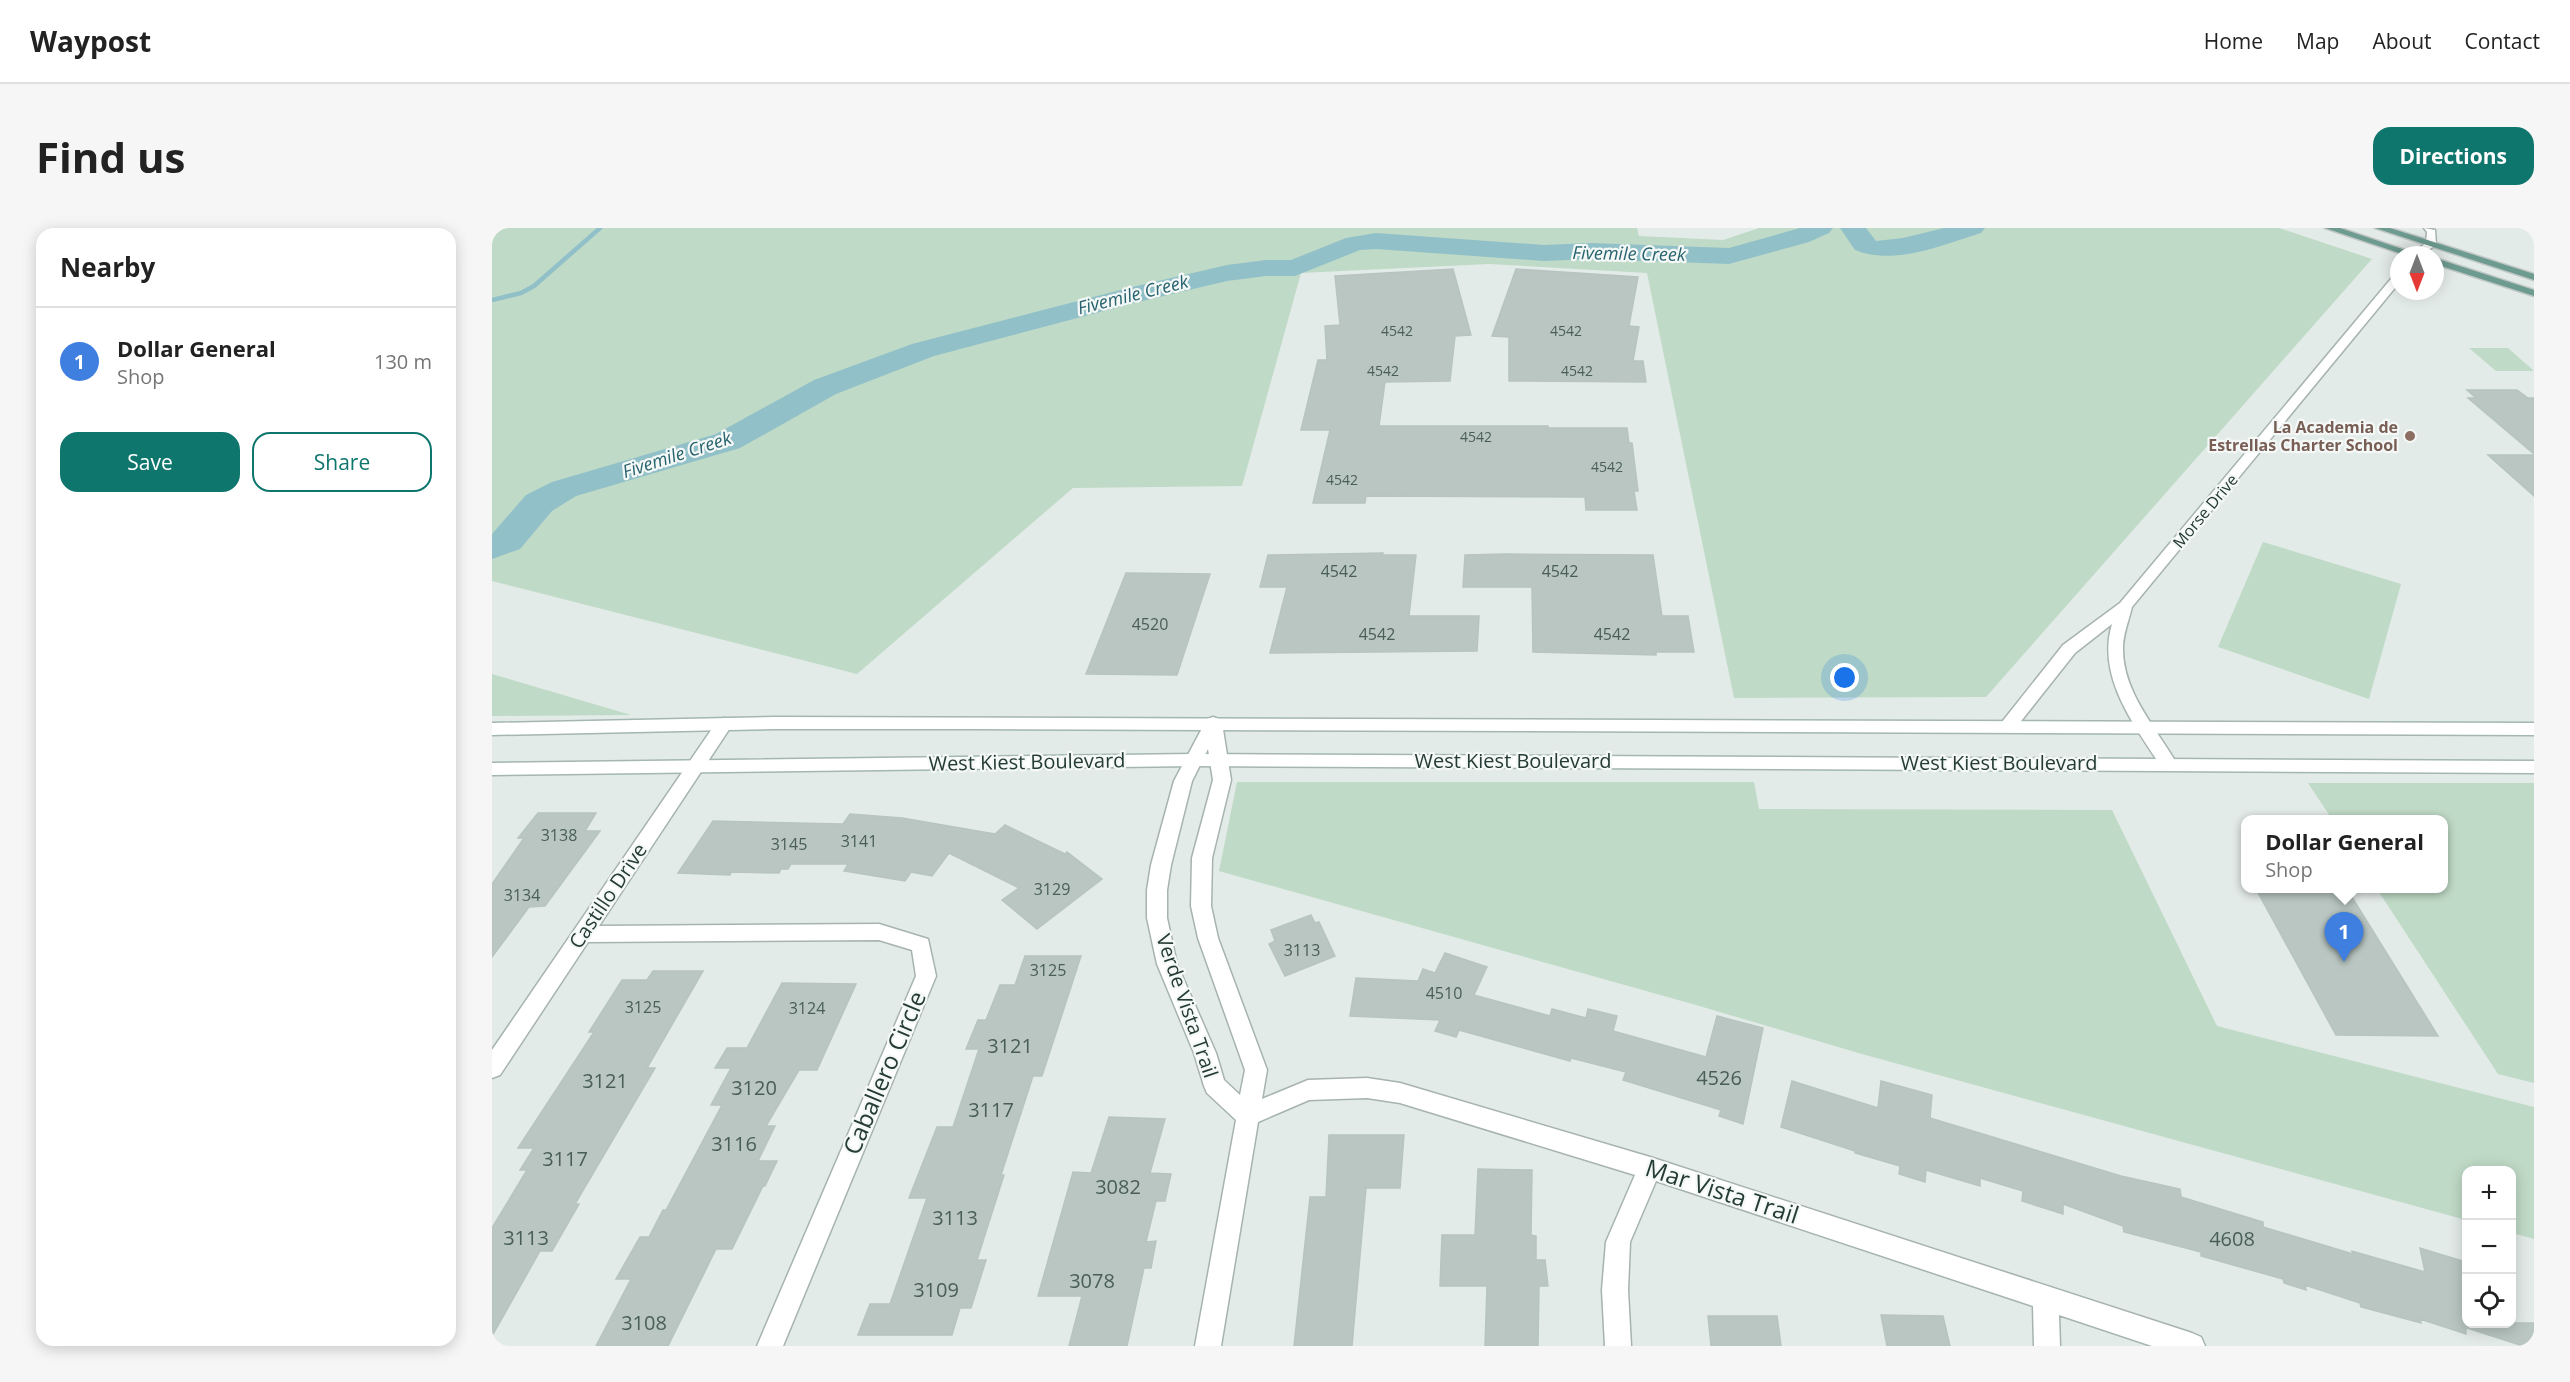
<!DOCTYPE html>
<html lang="en">
<head>
<meta charset="utf-8">
<style>
	:root { --surface:#fff; --page:#f6f6f6; --text:#222; --muted:#767676; --line:#e0e0e0; --accent:#0f766e }
	body { margin:0; font-family:"Open Sans",sans-serif; background:var(--page); color:var(--text) }
	.controls { position:absolute; right:18px; bottom:18px; display:grid; overflow:hidden; border-radius:12px; box-shadow:0 3px 15px #0003 }
	.controls button { width:54px; height:54px; display:grid; place-items:center; padding:0; border:0; border-bottom:2px solid var(--line); background:var(--surface); color:var(--text); font:30px sans-serif }
	.compass { position:absolute; left:1898px; top:18px; width:54px; height:54px; border-radius:50%; background:var(--surface); box-shadow:0 3px 15px #0003; rotate:180deg }
	.you { position:absolute; left:1353px; top:450px; width:21px; height:21px; margin:-15px; border:4px solid #fff; border-radius:50%; background:#1a73e8; box-shadow:0 0 0 9px #1a73e833 }
	.badge { display:grid; place-items:center; width:39px; height:39px; border-radius:50%; background:var(--accent); color:#fff; font-size:20px; font-weight:700 }
	.pin { position:absolute; translate:-50% -50px; filter:drop-shadow(0 2px 3px #0008) }
	.pin::after { content:''; position:absolute; top:32px; width:21px; height:18px; background:inherit; clip-path:polygon(0 0,100% 0,50% 100%) }
	.popup { position:absolute; left:1749px; top:587px; width:207px; height:78px; box-sizing:border-box; display:grid; place-content:center; border-radius:12px; background:var(--surface); filter:drop-shadow(0 2px 4px #0005); font-size:20px; white-space:nowrap; color:var(--muted) }
	.popup b { font-size:22px; color:var(--text) }
	.popup::after { content:''; position:absolute; left:50%; top:100%; margin-left:-12px; border:12px solid transparent; border-top-color:var(--surface) }
	.list { margin:0; padding:0; list-style:none }
	h2 { display:flex; justify-content:space-between; align-items:center; height:78px; margin:0; padding:0 24px; font-size:26px }
	h2 small { font-size:20px; font-weight:400; color:var(--muted) }
	.list li { display:grid; grid-template-columns:39px 1fr auto; gap:18px; align-items:center; box-sizing:border-box; height:108px; padding:0 24px; border-top:2px solid var(--line) }
	.list b { display:block; font-size:22px; white-space:nowrap }
	.list p { margin:0; font-size:20px; white-space:nowrap; color:var(--muted) }
	.list em { font-size:20px; font-style:normal; color:var(--muted) }
	.actions { display:flex; gap:12px; padding:18px 24px }
	.actions a { flex:1; padding:14px 0; border:2px solid var(--accent); border-radius:18px; text-align:center; font-size:21px; color:var(--accent) }
	.actions .main { background:var(--accent); color:#fff }
	.icon { flex:none; width:33px; height:33px; fill:none; stroke:currentColor; stroke-width:2; stroke-linecap:round; stroke-linejoin:round }
	.map { position:relative; flex:none; width:2042px; height:1118px; overflow:hidden; border-radius:18px }
	header { display:flex; align-items:center; gap:36px; box-sizing:border-box; height:84px; padding:0 30px; background:var(--surface); border-bottom:2px solid var(--line) }
	header strong { font-size:28px }
	nav { display:flex; gap:33px; margin-inline-start:auto; font-size:21px }
	.intro { display:flex; align-items:center; justify-content:space-between; box-sizing:border-box; height:144px; padding:0 36px }
	h1 { margin:0; font-size:42px }
	.button { padding:15px 27px; border-radius:18px; background:var(--accent); color:#fff; font-size:21px; font-weight:700 }
	main { display:flex; gap:36px; padding:0 36px }
	aside { flex:1; background:var(--surface); border-radius:18px; box-shadow:0 3px 15px #0003 }
	.map>svg:first-child { display:block }
</style>
</head>
<body>
<header>
<strong>Waypost</strong>
<nav><a>Home</a><a>Map</a><a>About</a><a>Contact</a></nav>
</header>
<div class="intro"><h1>Find us</h1><a class="button">Directions</a></div>
<main>
<aside>
<h2>Nearby<small></small></h2>
<ul class="list">
<li><span class="badge" style="background:#3f7fe0">1</span><div><b>Dollar General</b><p>Shop</p></div><em>130 m</em></li>
</ul>
<div class="actions"><a class="main">Save</a><a>Share</a></div>
</aside>
<div class="map">
<svg width="2042" height="1118" viewBox="0 0 2042 1118">
	<rect width="100%" height="100%" fill="#e3ebe8"/>
	<g fill="#bfdac6">
		<path d="M0 0H1145L1147 8 1231 12 1267 0H1787L1880 31 1494 469 1242 470 1155 45 997 36 809 45 750 258 581 260 365 446 0 353Z"/>
		<path d="M1977 120H2016L2042 143H2004Z"/>
		<path d="M1771 314 1909 356 1877 471 1726 419Z"/>
		<path d="M0 446 139 487 0 488Z"/>
		<path d="M745 554H1262L1267 581 1620 582 1725 798 2042 879V1011L2020 1005V942H1974V992L1370 826 1204 777 727 643Z"/>
		<path d="M1816 555H2042V855L2006 846 1885 661 1951 660V592L1840 591Z"/>
	</g>
	<g fill="none" stroke-linecap="round" stroke-linejoin="round">
		<path stroke="#92c0c9" stroke-width="4.5" d="M0 72 29 65 42 58 108 0"/>
		<g fill="#92c0c9" fill-rule="evenodd">
			<path d="M1308 0H1341L1337 5 1317 14 1237 36 1099 31 1052 33 884 21 868 22 803 48H774L735 53 642 75 442 128 344 166 248 220 84 268 60 283 28 321 0 331V306L34 267 60 254 224 206 322 152 420 116 636 60 735 37 774 32H799L854 10 884 5 1052 17 1099 15 1237 20Z"/>
			<path d="M1348 0H1374L1384 13 1411 10 1452 0H1493L1489 5C1450 17 1403 38 1363 22Z"/>
		</g>
	</g>
	<g fill="#b9c6c1" stroke="#b7c4bf" stroke-width="1.5">
		<path d="M961 41 979 107 963 108 958 153 893 154 887 198H1056V200H1135L1137 215H1140L1146 263H1142L1145 282H1094L1093 269 874 268 873 275H821L838 202H809L826 132H835L833 98 848 97 843 48Z"/>
		<path d="M1024 41 1146 49 1137 98 1147 99 1141 133H1151L1154 154 1017 153V109L1000 108Z"/>
		<path d="M1975 162H2025L2036 170H2042V226L1976 170H1984Z"/>
		<path d="M1996 227H2042V268Z"/>
		<path d="M891 325 890 327H924L917 388H987L985 423 778 425 795 359H768L776 327Z"/>
		<path d="M1013 326 1161 327 1170 388H1196L1202 424H1164V427L1041 424 1040 359H971L973 327Z"/>
		<path d="M634 345 718 346 685 447 594 446Z"/>
		<path d="M46 585H104L93 603H108L53 678 37 679 0 729V656L32 610H26Z"/>
		<path d="M358 586 410 590 503 606 513 597 573 626 575 624 610 651 545 701 510 672 527 660 457 625 440 648 419 644 413 653 352 643 356 636H299L296 641H289L287 645 239 644 238 647 186 645 221 593 351 596Z"/>
		<path d="M1764 661H1855L1946 808 1844 807Z"/>
		<path d="M819 687 823 695 827 694 843 728 793 748 777 716 783 713 779 702Z"/>
		<path d="M953 725 995 739 982 767 1058 788 1060 781 1094 790 1096 781 1125 788 1121 803 1214 829 1225 788 1271 800 1251 896 1227 888 1229 882 1131 852 1134 844 1079 830 1078 833 967 802 964 809 943 803 948 792 858 788 864 750 926 753 931 741 943 745Z"/>
		<path d="M533 728H589L550 848H541L509 947H512L485 1032H494L479 1080H468L460 1107H366L378 1076H398L435 970H417L445 899H461L487 821H474L486 792H494L508 757H523Z"/>
		<path d="M161 743H211L155 840H163L83 976H87L60 1023H48L0 1108V1000L35 942H28L42 920H26L102 804H97L130 752H155Z"/>
		<path d="M290 755 364 756 325 842H307L274 898H283L266 933H285L273 958H271L240 1021H224L176 1118H104L139 1051H124L148 1009H157L171 982H174L230 877H219L239 840H223L235 820H255Z"/>
		<path d="M1300 853 1386 880 1389 853 1440 867 1438 890 1629 948 1688 961 1689 969 1771 994V999L1861 1026 1860 1023 1933 1044 1928 1020 1974 1034V1106L1928 1091 1929 1095 1869 1079 1868 1075 1813 1057 1814 1062 1792 1055 1791 1051 1709 1028V1024L1632 1004 1631 998 1571 976V986L1530 973 1531 963 1488 950V958L1434 942 1433 954 1407 946 1408 938 1363 925V923L1289 899Z"/>
		<path d="M617 889 673 891 658 945 679 946 673 973H664L654 1014 664 1013 659 1040H652L635 1118H577L590 1068H546L581 944 599 945Z"/>
		<path d="M837 907H912L908 960H874L860 1118H802L818 969H834Z"/>
		<path d="M986 941 1040 942 1039 1007 1044 1008V1032H1053L1056 1058H1047L1046 1118H993L995 1058H948L950 1007H983Z"/>
		<path d="M1389 1087 1451 1088 1458 1118H1395Z"/>
		<path d="M1216 1088H1285L1289 1118H1219Z"/>
		<path d="M1976 1095H2042V1118H2031L1975 1100Z"/>
	</g>
	<g fill="none" stroke-linecap="round" stroke-linejoin="round">
		<g stroke="#a6b3af" stroke-width="3">
			<g id="street">
				<path d="M1932 0 1943 2 1944 16 1931 27H1919L1934 15 1935 4Z"/>
				<path d="M1907 45V55L1640 379C1637 392 1631 406 1631 420 1630 463 1664 500 1685 536L1682 540 1676 542 1670 540C1643 498 1604 449 1620 396L1583 425 1522 502H1510L1507 498 1510 494 1571 417 1628 375 1903 46Z"/>
				<path d="M721 489 727 491 730 495 739 552 720 630 719 678 726 710 775 842 770 871 816 852 875 850 908 855 1158 929 1700 1105 1709 1109 1713 1118H1660L1567 1087 1568 1118H1542L1541 1078 1164 953 1138 1014 1136 1062 1139 1118H1113L1110 1062 1114 1014 1143 947 908 875 875 870 817 872 766 894 729 1118H703L744 892 715 865 712 858 702 825 665 736 655 690V662L659 637 682 553 715 491ZM716 521 721 552 700 630 699 678 706 710 753 842 748 867 732 852 724 825 685 736 675 690V662L679 637 700 553Z"/>
				<path d="M232 490 238 492 241 496 238 500 107 698 387 696 436 711 444 748 291 1118H265L424 748 420 722 387 712 96 714 8 847 0 850V822L226 492Z"/>
			</g>
		</g>
		<g stroke="#a3b6af" stroke-width="3">
			<g id="secondary">
				<path d="M284 489 2042 495V507L485 501H284L0 507V495Z"/>
				<path d="M704 526 2042 533V545L704 538 0 547V535Z"/>
			</g>
		</g>
		<g stroke="#c2c8c6" stroke-width="3">
			<g id="primary">
				<path d="M1833 0H1848L1928 27H1913Z"/>
				<path d="M1883 0H1898L2042 46V52Z"/>
				<path d="M1943 30 2042 62V68L1943 36Z"/>
			</g>
		</g>
		<use href="#street" fill="#fff" fill-rule="evenodd"/>
		<use href="#secondary" fill="#fff" fill-rule="evenodd"/>
		<use href="#primary" fill="#6d9b90" fill-rule="evenodd"/>
	</g>
	<circle fill="#8d6e63" stroke="#f4f8f6" stroke-width="2" cx="1918" cy="208" r="6"/>
	<g text-anchor="middle" stroke-width="4.5" stroke-linejoin="round" paint-order="stroke">
		<g font-size="14" fill="#4a5e58">
			<text x="905" y="108">4542</text>
			<text x="1074" y="108">4542</text>
			<text x="891" y="148">4542</text>
			<text x="1085" y="148">4542</text>
			<text x="984" y="214">4542</text>
			<text x="1115" y="244">4542</text>
			<text x="850" y="257">4542</text>
		</g>
		<g font-size="16" font-weight="bold" fill="#785e54" stroke="#f4f8f6" text-anchor="end">
			<text x="1906" y="205">La Academia de<tspan x="1906" dy="18">Estrellas Charter School</tspan></text>
		</g>
		<g font-size="16" fill="#253b35" stroke="#f4f8f6">
			<text transform="translate(1713 283) rotate(-50)" y="6">Morse Drive</text>
		</g>
		<g font-size="16" fill="#4a5e58">
			<text x="847" y="349">4542</text>
			<text x="1068" y="349">4542</text>
			<text x="658" y="402">4520</text>
			<text x="885" y="412">4542</text>
			<text x="1120" y="412">4542</text>
			<text x="67" y="613">3138</text>
			<text x="367" y="619">3141</text>
			<text x="297" y="622">3145</text>
			<text x="560" y="667">3129</text>
			<text x="30" y="673">3134</text>
			<text x="810" y="728">3113</text>
			<text x="556" y="748">3125</text>
			<text x="952" y="771">4510</text>
			<text x="151" y="785">3125</text>
			<text x="315" y="786">3124</text>
		</g>
		<g font-size="18" font-style="italic" fill="#26626f" stroke="#f4f8f6">
			<text transform="translate(1137 26) rotate(1)" y="6">Fivemile Creek</text>
			<text transform="translate(641 67) rotate(-14)" y="6">Fivemile Creek</text>
			<text transform="translate(185 227) rotate(-18)" y="6">Fivemile Creek</text>
		</g>
		<g font-size="20" fill="#253b35" stroke="#f4f8f6">
			<text x="1021" y="540">West Kiest Boulevard</text>
			<text transform="translate(535 534) rotate(-1)" y="7">West Kiest Boulevard</text>
			<text x="1507" y="542">West Kiest Boulevard</text>
			<text transform="translate(116 668) rotate(-56)" y="7">Castillo Drive</text>
			<text transform="translate(695 778) rotate(71)" y="7">Verde Vista Trail</text>
		</g>
		<g font-size="20" fill="#4a5e58">
			<text x="518" y="825">3121</text>
			<text x="1227" y="857">4526</text>
			<text x="113" y="860">3121</text>
			<text x="262" y="867">3120</text>
			<text x="499" y="889">3117</text>
			<text x="242" y="923">3116</text>
			<text x="73" y="938">3117</text>
			<text x="626" y="966">3082</text>
			<text x="463" y="997">3113</text>
			<text x="34" y="1017">3113</text>
			<text x="1740" y="1018">4608</text>
			<text x="600" y="1060">3078</text>
			<text x="444" y="1069">3109</text>
			<text x="152" y="1102">3108</text>
		</g>
		<g font-size="24" fill="#253b35" stroke="#f4f8f6">
			<text transform="translate(393 845) rotate(-67)" y="8">Caballero Circle</text>
			<text transform="translate(1230 964) rotate(18)" y="8">Mar Vista Trail</text>
		</g>
	</g>
</svg>
<div class="controls">
<button>+</button>
<button>−</button>
<button><svg class="icon" aria-label="locate" viewBox="0 0 24 24"><circle cx="12" cy="12" r="6"/><path d="M12 2v4M12 18v4M2 12h4M18 12h4"/></svg></button>
</div>
<svg class="compass" viewBox="-18 -18 36 36"><path d="M0-13l5 13h-10z" fill="#e53935"/><path d="M0 13l5-13h-10z" fill="#767676"/></svg>
<div class="you"></div>
<div class="pin badge" style="left:1852px;top:734px;background:#3f7fe0">1</div>
<div class="popup"><b>Dollar General</b>Shop</div>
</div>
</main>
</body>
</html>
